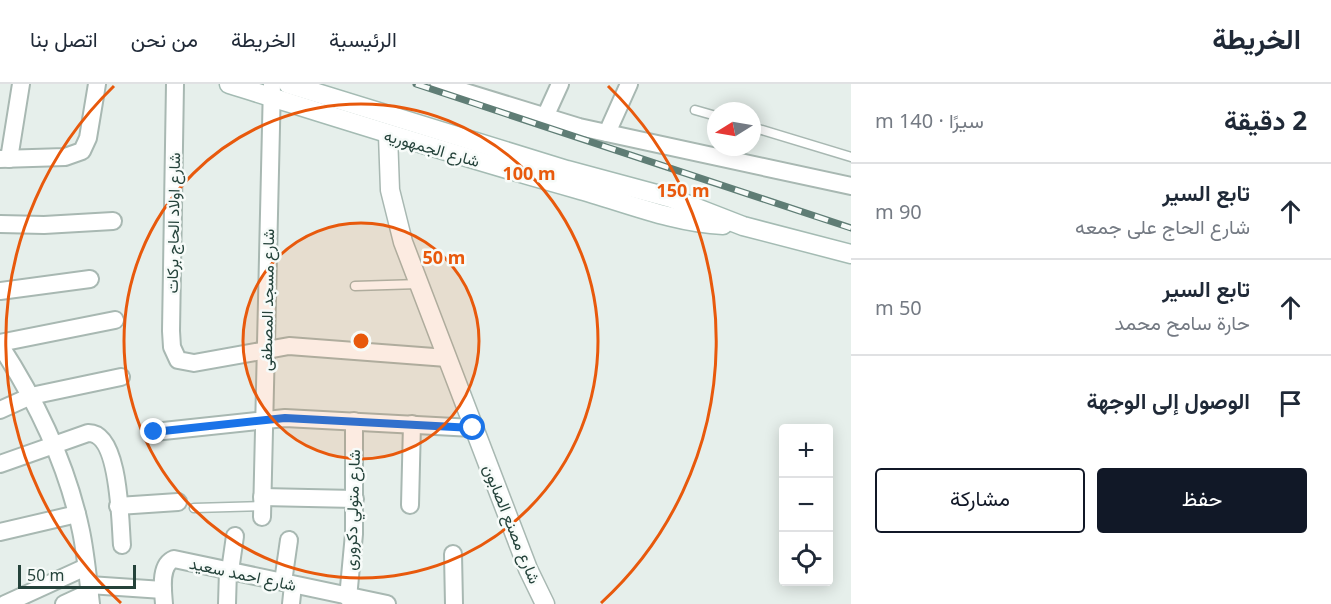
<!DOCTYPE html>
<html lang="ar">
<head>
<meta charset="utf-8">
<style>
	:root { --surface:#fff; --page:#f6f6f7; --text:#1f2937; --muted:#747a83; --line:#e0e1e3; --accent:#111827 }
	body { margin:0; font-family:"Noto Sans",Vazirmatn,sans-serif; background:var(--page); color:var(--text); direction:rtl }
	.controls { position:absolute; right:18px; bottom:18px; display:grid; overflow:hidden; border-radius:6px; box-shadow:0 3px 15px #0003 }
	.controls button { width:54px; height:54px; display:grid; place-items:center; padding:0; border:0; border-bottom:2px solid var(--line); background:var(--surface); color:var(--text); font:30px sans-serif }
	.compass { position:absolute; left:707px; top:18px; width:54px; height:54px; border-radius:50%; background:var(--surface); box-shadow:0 3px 15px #0003; rotate:259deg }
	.scale { position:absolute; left:18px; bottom:15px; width:118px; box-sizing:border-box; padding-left:6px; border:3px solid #24423a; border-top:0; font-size:16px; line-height:21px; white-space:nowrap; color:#24423a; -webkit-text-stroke:4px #f7fbf9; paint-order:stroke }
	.stop { position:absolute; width:18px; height:18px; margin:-14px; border:4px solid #1a73e8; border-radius:50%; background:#fff }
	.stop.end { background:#1a73e8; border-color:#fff; box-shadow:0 2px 6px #0008 }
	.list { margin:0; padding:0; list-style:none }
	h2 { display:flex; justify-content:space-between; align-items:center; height:78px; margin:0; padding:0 24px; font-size:26px }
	h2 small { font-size:20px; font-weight:400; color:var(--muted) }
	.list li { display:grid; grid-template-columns:39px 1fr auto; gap:18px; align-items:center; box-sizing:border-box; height:96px; padding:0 24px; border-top:2px solid var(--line) }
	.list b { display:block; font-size:22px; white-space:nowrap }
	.list p { margin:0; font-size:20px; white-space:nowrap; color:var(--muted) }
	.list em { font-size:20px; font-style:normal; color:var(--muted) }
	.actions { display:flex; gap:12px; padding:18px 24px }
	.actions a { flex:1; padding:14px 0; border:2px solid var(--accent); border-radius:6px; text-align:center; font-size:21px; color:var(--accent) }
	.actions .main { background:var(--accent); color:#fff }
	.icon { flex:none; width:33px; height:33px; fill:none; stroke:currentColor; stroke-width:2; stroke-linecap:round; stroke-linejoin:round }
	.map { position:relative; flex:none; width:851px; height:520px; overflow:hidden; direction:ltr }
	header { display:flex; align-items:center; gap:36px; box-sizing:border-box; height:84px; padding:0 30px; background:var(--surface); border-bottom:2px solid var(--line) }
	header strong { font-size:28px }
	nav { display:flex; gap:33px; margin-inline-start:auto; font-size:21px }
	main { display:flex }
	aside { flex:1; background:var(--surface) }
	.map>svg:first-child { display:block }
</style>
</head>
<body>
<header>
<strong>الخريطة</strong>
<nav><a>الرئيسية</a><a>الخريطة</a><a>من نحن</a><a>اتصل بنا</a></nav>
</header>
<main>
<aside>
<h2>2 دقيقة<small>سيرًا · 140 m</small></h2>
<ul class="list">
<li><svg class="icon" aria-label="ahead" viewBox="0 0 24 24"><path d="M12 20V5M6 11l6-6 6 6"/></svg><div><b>تابع السير</b><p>شارع الحاج على جمعه</p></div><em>90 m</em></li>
<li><svg class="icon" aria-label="ahead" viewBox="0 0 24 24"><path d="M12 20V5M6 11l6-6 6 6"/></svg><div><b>تابع السير</b><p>حارة سامح محمد</p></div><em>50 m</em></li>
<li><svg class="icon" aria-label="arrive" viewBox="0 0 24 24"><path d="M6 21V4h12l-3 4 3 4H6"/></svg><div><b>الوصول إلى الوجهة</b></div></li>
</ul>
<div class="actions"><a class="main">حفظ</a><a>مشاركة</a></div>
</aside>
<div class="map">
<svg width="851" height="520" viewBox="0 0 851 520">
	<rect width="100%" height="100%" fill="#e6efeb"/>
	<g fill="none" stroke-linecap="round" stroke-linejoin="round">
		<g stroke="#a8b8b2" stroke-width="11">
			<g id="service">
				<path d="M695 26 716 32"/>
				<path d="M752 43 851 73"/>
				<path d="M355 202 419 200"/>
				<path d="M194 424 262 422"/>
			</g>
		</g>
		<g stroke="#a8b8b2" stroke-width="20">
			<g id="minor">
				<path d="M175 0 171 247 172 263 178 276 194 279 289 262 447 274"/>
				<path d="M439 0 579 43 851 102"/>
				<path d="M545 33 560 0"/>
				<path d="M607 49 629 0"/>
				<path d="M0 75 65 73 82 67 88 54 97 0"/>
				<path d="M9 75 21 0"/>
				<path d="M0 140 44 141 113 137"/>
				<path d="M0 207 90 195"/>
				<path d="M0 259 115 236"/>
				<path d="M0 261C37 318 67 380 81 447 86 471 88 496 91 520"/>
				<path d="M0 326 31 312 121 293"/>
				<path d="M154 348 285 334 473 344"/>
				<path d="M0 380 88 349C120 348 120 437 122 461"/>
				<path d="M262 413 355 415"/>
				<path d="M410 421 412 340"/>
				<path d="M118 422 178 418"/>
				<path d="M262 433 272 0"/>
				<path d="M0 448 77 430"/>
				<path d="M453 470 454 520"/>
				<path d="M230 487 235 452"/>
				<path d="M283 498 289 456"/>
				<path d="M89 501 163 506"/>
				<path d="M348 514 354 450V337"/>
				<path d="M5 520 86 483"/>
				<path d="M64 520 90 508"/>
				<path d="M164 520C163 506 159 481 174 475L387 520"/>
				<path d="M227 520 228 486"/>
				<path d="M291 520 293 501"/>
			</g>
		</g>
		<g stroke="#a8b8b2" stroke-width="21">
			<path id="tertiary" d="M388 51 390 106 403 158 528 485 545 520"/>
		</g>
		<g stroke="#a4bbb3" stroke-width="21">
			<g id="secondary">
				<path d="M229 0C345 36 460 73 577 105 624 118 674 139 723 141"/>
				<path d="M288 0 567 86 671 114 743 142 851 170"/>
			</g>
		</g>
		<use href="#service" stroke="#fff" stroke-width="8"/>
		<use href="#minor" stroke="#fff" stroke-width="16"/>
		<use href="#tertiary" stroke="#fff" stroke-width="18"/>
		<use href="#secondary" stroke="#fff" stroke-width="18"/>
		<g stroke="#5f7d75" stroke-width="7">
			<path id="rail" d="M416 0 851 144"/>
		</g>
		<use href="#rail" stroke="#f7fbf9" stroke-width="4.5" stroke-dasharray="14" stroke-linecap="butt"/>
	</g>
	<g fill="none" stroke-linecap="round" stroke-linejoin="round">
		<path stroke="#1a73e8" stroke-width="8" d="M154 348 285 334 473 344"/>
	</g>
	<circle cx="361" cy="257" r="118" fill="#e8590c" fill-opacity=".12"/>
	<g fill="none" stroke="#e8590c" stroke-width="3">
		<circle cx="361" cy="257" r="118"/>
		<circle cx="361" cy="257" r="237"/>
		<path d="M121 519A355 355 0 0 1 114 2M608 2A355 355 0 0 1 601 519"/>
	</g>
	<g text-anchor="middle" stroke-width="5" stroke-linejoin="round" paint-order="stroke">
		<g font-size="16" fill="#24423a" stroke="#f7fbf9">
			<text transform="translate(432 64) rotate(16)" y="6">شارع الجمهوريه</text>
			<text transform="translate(173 139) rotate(-89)" y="6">شارع اولاد الحاج بركات</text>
			<text transform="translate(267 216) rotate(-89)" y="6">شارع مسجد المصطفى</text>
			<text transform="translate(352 426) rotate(-88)" y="6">شارع متولي دكرورى</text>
			<text transform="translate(512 440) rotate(68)" y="6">شارع مصنع الصابون</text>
			<text transform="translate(243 490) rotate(12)" y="6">شارع احمد سعيد</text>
		</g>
	</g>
	<circle cx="361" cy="257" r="9" fill="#e8590c" stroke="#f7fbf9" stroke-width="3"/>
	<g font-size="18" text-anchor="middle" font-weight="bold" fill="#e8590c" stroke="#f7fbf9" stroke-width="5" stroke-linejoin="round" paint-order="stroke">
		<text x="529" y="96">100 m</text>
		<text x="683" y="113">150 m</text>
		<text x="444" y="180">50 m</text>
	</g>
</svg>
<div class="controls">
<button>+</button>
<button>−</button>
<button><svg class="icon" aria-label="locate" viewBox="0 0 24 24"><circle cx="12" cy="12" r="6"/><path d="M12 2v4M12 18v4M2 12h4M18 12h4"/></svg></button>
</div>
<svg class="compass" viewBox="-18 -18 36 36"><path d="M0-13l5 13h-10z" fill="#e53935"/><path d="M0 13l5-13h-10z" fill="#747a83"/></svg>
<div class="scale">50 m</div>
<div class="stop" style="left:473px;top:344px"></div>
<div class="stop end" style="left:154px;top:348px"></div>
</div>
</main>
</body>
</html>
